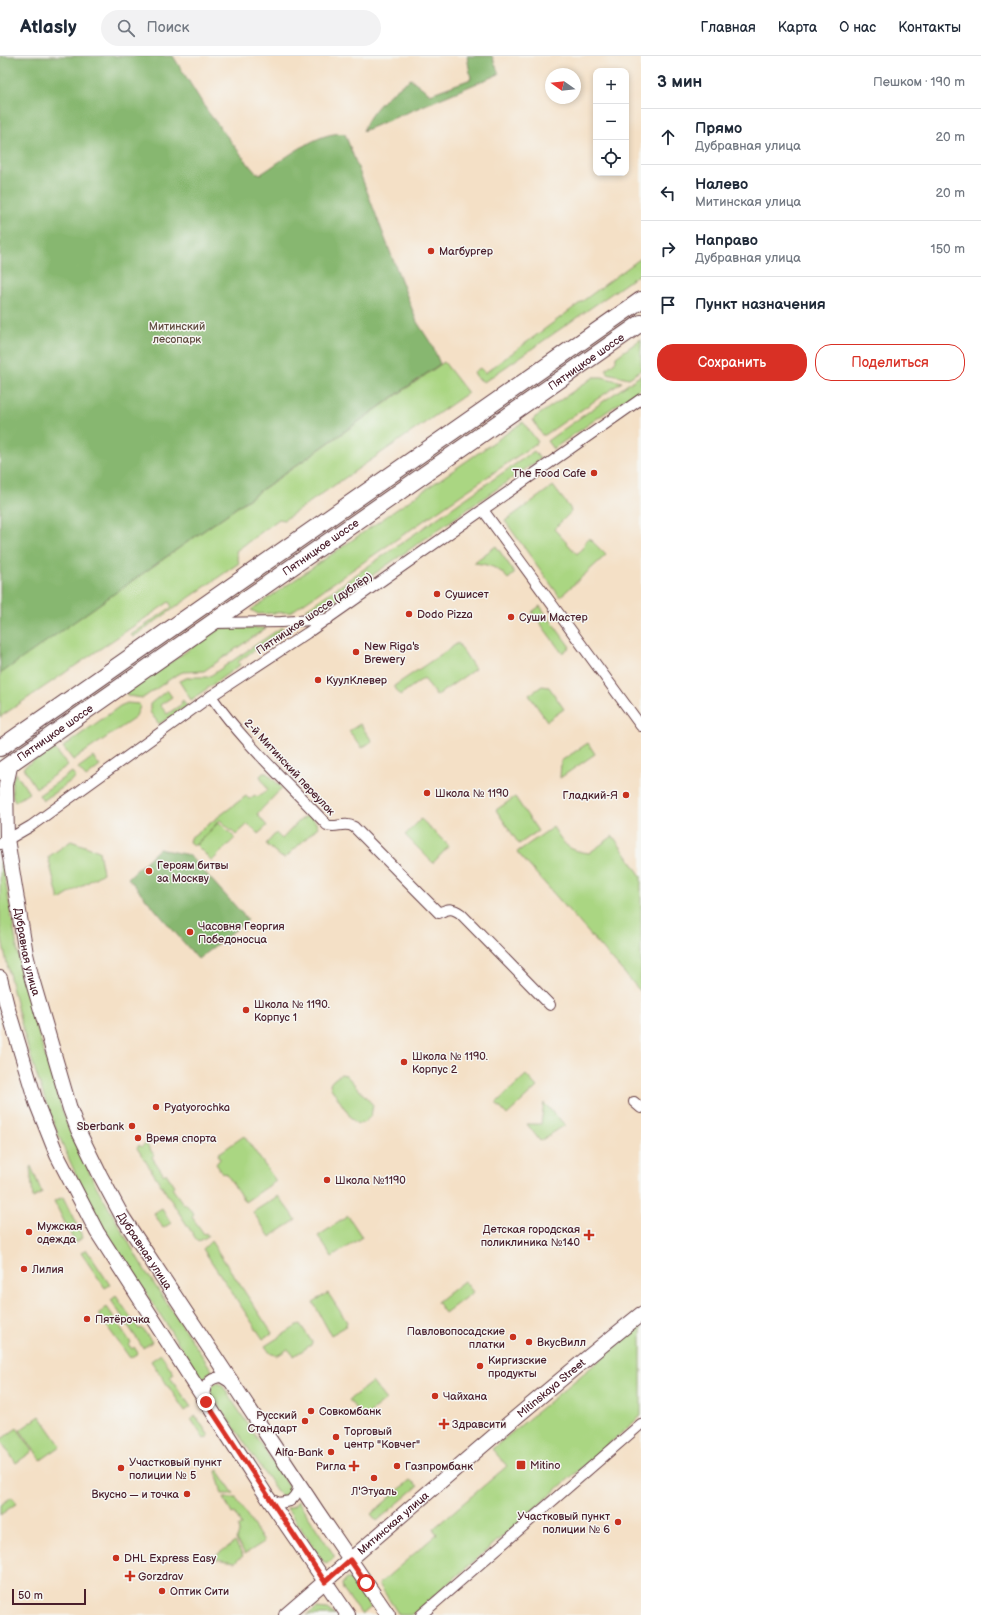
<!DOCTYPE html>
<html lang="ru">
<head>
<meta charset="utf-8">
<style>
	:root { --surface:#fff; --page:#f2f2f3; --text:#1f2937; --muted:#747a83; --line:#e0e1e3; --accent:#d93025 }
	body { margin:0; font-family:"Balsamiq Sans",sans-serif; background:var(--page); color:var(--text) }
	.controls { position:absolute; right:12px; top:12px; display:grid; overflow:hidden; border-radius:8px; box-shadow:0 2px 6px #0003 }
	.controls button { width:36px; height:36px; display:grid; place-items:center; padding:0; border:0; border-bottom:1px solid var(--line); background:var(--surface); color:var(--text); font:20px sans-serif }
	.compass { position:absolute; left:545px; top:12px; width:36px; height:36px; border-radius:50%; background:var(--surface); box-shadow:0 2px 6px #0003; rotate:284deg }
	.scale { position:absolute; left:12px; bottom:10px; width:74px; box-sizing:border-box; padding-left:4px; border:2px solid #4a1f2b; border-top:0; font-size:11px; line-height:14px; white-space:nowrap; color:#4a1f2b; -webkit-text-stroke:3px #f6f6f2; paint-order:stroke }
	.stop { position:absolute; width:12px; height:12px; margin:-9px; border:3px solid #d93025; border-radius:50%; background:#fff }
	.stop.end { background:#d93025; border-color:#fff; box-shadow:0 1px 4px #0008 }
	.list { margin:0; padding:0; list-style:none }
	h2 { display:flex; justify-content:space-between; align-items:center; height:52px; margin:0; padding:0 16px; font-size:17px }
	h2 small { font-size:13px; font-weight:400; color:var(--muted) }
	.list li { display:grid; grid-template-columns:26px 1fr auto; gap:12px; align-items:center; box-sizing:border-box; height:56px; padding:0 16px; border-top:1px solid var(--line) }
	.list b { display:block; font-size:15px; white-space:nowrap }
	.list p { margin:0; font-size:13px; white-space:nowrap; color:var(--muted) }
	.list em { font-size:13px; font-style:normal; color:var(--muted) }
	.actions { display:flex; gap:8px; padding:12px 16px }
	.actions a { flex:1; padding:9px 0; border:1px solid var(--accent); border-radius:16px; text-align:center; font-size:14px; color:var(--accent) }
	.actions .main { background:var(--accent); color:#fff }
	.icon { flex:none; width:22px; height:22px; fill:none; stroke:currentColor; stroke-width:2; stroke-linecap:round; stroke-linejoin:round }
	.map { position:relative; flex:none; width:641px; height:1559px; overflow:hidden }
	header { display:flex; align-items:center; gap:24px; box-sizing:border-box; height:56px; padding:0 20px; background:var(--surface); border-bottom:1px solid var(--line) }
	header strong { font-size:19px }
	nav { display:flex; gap:22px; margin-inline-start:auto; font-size:14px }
	.search { width:280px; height:36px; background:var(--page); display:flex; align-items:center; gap:10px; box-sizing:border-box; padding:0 14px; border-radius:22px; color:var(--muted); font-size:15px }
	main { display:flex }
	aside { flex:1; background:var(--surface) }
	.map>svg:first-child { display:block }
</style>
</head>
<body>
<header>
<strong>Atlasly</strong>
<div class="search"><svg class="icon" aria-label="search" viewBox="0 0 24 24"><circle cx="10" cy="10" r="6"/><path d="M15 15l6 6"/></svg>Поиск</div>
<nav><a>Главная</a><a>Карта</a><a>О нас</a><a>Контакты</a></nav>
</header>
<main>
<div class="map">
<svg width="641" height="1559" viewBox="0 0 641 1559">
	<rect width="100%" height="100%" fill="#f6f6f2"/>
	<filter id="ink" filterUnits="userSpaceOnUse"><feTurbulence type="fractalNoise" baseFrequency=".025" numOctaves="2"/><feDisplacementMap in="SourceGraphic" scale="8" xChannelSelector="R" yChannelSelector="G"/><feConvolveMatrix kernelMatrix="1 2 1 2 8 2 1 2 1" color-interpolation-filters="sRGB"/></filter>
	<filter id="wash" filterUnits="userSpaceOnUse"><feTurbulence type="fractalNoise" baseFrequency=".012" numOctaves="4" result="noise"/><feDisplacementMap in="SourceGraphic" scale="16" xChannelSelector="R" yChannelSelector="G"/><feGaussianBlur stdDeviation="0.9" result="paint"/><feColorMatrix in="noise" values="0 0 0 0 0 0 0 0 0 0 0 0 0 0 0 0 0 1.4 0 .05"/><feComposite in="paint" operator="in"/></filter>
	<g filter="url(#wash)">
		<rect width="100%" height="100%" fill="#f4e0c6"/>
		<g fill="#aad682" stroke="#7a7a56">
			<path d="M641 202V217L484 326 477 322 474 316 480 312 485 317Z"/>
			<path d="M641 283V314L629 322 607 317 606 313 616 305V301Z"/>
			<path d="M444 306 468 337 284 464 279 463 236 495 239 507 133 581 131 579 172 551 169 546 0 661V618Z"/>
			<path d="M641 319V332L553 393 547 385Z"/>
			<path d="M594 321H602L622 326 545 379H542L533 364 534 362Z"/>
			<path d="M523 366 538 386 291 556 258 558 251 554Z"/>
			<path d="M534 395 540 403 328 550 305 554Z"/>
			<path d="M553 430 570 452 571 456 554 473 577 498 585 489 584 487 589 482 606 499 560 541 505 465Z"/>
			<path d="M496 490 515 517 508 523C499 511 487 508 473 507Z"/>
			<path d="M540 550 570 591 562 597 532 556Z"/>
			<path d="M282 571 283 573 238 606 240 609 191 644 179 625 189 621H208L213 618Z"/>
			<path d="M220 572H266L204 615 183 616 176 619 143 642 128 640 126 637Z"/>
			<path d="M458 587 475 613 436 640 424 622 400 639 394 630Z"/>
			<path d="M542 630 549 631 564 653 547 665 529 639Z"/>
			<path d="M167 634 172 641 160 649 167 658 182 648 181 646 183 644 187 650 159 668 150 656V648Z"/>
			<path d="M127 647 139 648 140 651 135 662 73 704 63 691 120 650Z"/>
			<path d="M360 668 372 685 362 692 349 675Z"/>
			<path d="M588 687 595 698 560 722 561 705Z"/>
			<path d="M53 691 68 709 36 732 23 712Z"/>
			<path d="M93 701 100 710 86 721 78 712Z"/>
			<path d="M72 716 76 721 43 745 39 739Z"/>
			<path d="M16 717 29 737 15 746C11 737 10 726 16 717Z"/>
			<path d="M263 717H267L282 732 257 758 267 770 258 778 248 768 236 779 220 764 194 790 189 786 190 782 246 740 249 743 255 739 257 741 268 734 260 720Z"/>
			<path d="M515 741 538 775 519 788 496 754Z"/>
			<path d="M308 759 315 765 318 771 285 802 281 801 266 788 276 777 282 783 299 765Z"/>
			<path d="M421 763 449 790 433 807 405 779Z"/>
			<path d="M219 766 235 782 212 805 196 789Z"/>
			<path d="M553 771C565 789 566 794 589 797L613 780 641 820V936L517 796Z"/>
			<path d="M71 785 99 795 103 817 59 844 48 801Z"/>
			<path d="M0 806 2 808 4 817 23 926 56 1036 69 1073 95 1128 144 1213 213 1316 208 1317 203 1325C179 1288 155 1251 131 1213 119 1196 107 1178 97 1160 48 1070 18 972 0 872Z"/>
			<path d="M341 1018 346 1019 373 1049 371 1060 363 1067 357 1068 351 1062 331 1032 330 1028 333 1024Z"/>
			<path d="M526 1019 537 1031 507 1059 496 1047Z"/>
			<path d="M544 1047 565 1069 540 1085 527 1068H541Z"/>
			<path d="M244 1080 276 1125 245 1146 226 1117 223 1118 216 1108 220 1103 218 1098Z"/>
			<path d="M146 1087 154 1099 152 1101 164 1119 166 1117 174 1130 172 1132 184 1149 186 1148 194 1159 192 1161 204 1178 206 1177 208 1180 198 1186 137 1092 139 1089 141 1091Z"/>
			<path d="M31 1110 42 1137 33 1142 30 1111Z"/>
			<path d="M278 1140 296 1164 270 1181 253 1156Z"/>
			<path d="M63 1141 81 1178 82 1182 75 1187 54 1145Z"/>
			<path d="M162 1152 171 1167 163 1172 154 1157Z"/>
			<path d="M348 1160 362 1181 332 1201 318 1180Z"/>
			<path d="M211 1185 272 1277 263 1283 203 1193Z"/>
			<path d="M86 1193 110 1229 105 1232 81 1197Z"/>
			<path d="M464 1225 473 1236 445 1257 437 1246Z"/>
			<path d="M328 1237 347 1266 345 1271 331 1279 313 1246Z"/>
			<path d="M116 1240 139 1273 142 1272 152 1286 143 1292 111 1244Z"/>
			<path d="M107 1251 131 1287 129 1289 132 1293 134 1291 138 1297 130 1302 98 1258Z"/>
			<path d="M300 1268 312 1286 311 1289 294 1300 288 1293 277 1300 270 1297 265 1290Z"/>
			<path d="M641 1270V1360L412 1559H399L379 1528 437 1478 433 1473 507 1410 492 1393Z"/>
			<path d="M161 1298 174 1318 170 1321 191 1351 185 1355 151 1305Z"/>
			<path d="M372 1326 386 1344 363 1362 349 1344Z"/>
			<path d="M218 1327 222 1329 291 1434 289 1441H281L210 1336C211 1331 212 1327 218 1327Z"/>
			<path d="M40 1360 61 1390 41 1404 20 1374Z"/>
			<path d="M196 1360 209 1380 204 1383 191 1363Z"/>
			<path d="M17 1372 33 1395 16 1407 0 1384Z"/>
			<path d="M218 1414 234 1438H222L216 1415Z"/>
			<path d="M410 1424 418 1430 377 1465 371 1458Z"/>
			<path d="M12 1441 17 1447 0 1459V1449Z"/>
			<path d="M224 1442H236L264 1486 245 1498 236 1484 239 1477 238 1470 241 1469 235 1457 232 1458Z"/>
			<path d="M298 1445 334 1499V1502L331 1505 326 1507 323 1505 287 1452 294 1450Z"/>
			<path d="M235 1486 243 1500 235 1506 215 1503V1500Z"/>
			<path d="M346 1523H351L353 1524 371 1551 362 1559 343 1534 342 1528Z"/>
			<path d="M317 1552 327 1553 335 1559H307Z"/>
		</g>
		<g fill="#87b770" stroke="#686b4e">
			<path d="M0 0H173L208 56 250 110 255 116 261 118C282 105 320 73 345 78L417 266 432 289 440 308 0 618Z"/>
			<path d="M467 0H492L499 18 363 75C370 54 393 34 411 23L430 38 471 23Z"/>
			<path d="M159 793 189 799 248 864 198 903 128 822Z"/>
		</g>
	</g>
	<g filter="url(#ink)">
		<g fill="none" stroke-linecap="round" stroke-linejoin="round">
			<g stroke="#643c42" stroke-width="12">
				<g id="minor">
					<path d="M483 454 641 670"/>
					<path d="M212 567 281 566 328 563"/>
					<path d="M211 640C243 686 289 728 327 769 336 773 344 765 354 771L439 857C449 852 453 852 461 858L550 949"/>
					<path d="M0 788 31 770 211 640 307 577 641 343"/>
					<path d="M634 1046 641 1052"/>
					<path d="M205 1343C203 1331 208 1322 221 1321L231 1327"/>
					<path d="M268 1442 279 1447 290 1445C297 1439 300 1432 297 1424"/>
					<path d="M421 1559 641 1368"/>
				</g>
			</g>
			<g stroke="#643c42" stroke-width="16">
				<g id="secondary">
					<path id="s1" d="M13 707 10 711 6 729 7 783 26 898 32 923 70 1053 78 1074 100 1119 122 1160 317 1455 388 1559"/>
					<path d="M0 922 7 950 36 1046 57 1099 97 1176 268 1442 348 1559"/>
					<path id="s2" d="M286 1559C404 1458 520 1355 641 1258"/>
				</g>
			</g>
			<g stroke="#643c42" stroke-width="18">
				<g id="primary">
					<path d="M0 692 641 244"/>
					<path id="s3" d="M0 715 641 267"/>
				</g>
			</g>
			<use href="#minor" stroke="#fff" stroke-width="10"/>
			<use href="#secondary" stroke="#fff" stroke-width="14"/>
			<use href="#primary" stroke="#fff" stroke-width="16"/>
		</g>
	</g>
	<g fill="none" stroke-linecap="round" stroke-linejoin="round" filter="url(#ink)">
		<path stroke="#d93025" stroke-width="5" d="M206 1346 325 1526 350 1504 366 1527"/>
	</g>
	<g fill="#c8321e" stroke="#f6f6f2" stroke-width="1.5">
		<circle cx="431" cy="195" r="4"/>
		<circle cx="594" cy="417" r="4"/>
		<circle cx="437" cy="538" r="4"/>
		<circle cx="409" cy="558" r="4"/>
		<circle cx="511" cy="561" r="4"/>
		<circle cx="356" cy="596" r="4"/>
		<circle cx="318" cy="624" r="4"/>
		<circle cx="427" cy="737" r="4"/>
		<circle cx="626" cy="739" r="4"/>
		<circle cx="149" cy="815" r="4"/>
		<circle cx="190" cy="876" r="4"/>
		<circle cx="246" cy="954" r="4"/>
		<circle cx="404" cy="1006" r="4"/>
		<circle cx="156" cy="1051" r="4"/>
		<circle cx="132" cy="1070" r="4"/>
		<circle cx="138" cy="1082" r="4"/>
		<circle cx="327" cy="1124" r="4"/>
		<circle cx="29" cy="1176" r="4"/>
		<path d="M587 1173h4v4h4v4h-4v4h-4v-4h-4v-4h4z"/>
		<circle cx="24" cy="1213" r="4"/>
		<circle cx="87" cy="1263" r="4"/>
		<circle cx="513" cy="1281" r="4"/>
		<circle cx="529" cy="1286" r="4"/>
		<circle cx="480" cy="1310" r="4"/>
		<circle cx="435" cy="1340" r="4"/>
		<circle cx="311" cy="1355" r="4"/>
		<circle cx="305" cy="1365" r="4"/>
		<path d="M442 1362h4v4h4v4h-4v4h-4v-4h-4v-4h4z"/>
		<circle cx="336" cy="1381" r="4"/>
		<circle cx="331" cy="1396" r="4"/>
		<rect x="516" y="1404" width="10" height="10" rx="2"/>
		<path d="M352 1404h4v4h4v4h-4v4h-4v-4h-4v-4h4z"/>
		<circle cx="397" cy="1410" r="4"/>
		<circle cx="121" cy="1412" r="4"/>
		<circle cx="374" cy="1422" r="4"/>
		<circle cx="187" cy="1438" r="4"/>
		<circle cx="618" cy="1466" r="4"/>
		<circle cx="116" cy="1502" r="4"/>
		<path d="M128 1514h4v4h4v4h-4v4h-4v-4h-4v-4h4z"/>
		<circle cx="162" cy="1535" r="4"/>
	</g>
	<g text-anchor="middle" stroke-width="3" stroke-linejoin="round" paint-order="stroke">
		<g font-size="11" fill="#4a1f2b" stroke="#f6f6f2" text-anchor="start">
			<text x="439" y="199">Магбургер</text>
			<text x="586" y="421" text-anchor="end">The Food Cafe</text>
			<text x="445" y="542">Сушисет</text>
			<text x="417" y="562">Dodo Pizza</text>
			<text x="519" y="565">Суши Мастер</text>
			<text x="364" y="594">New Riga's<tspan x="364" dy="13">Brewery</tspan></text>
			<text x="326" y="628">КуулКлевер</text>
			<text x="435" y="741">Школа № 1190</text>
			<text x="618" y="743" text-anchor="end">Гладкий-Я</text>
			<text x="157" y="813">Героям битвы<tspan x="157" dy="13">за Москву</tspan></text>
			<text x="198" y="874">Часовня Георгия<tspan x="198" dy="13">Победоносца</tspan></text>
			<text x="254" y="952">Школа № 1190.<tspan x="254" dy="13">Корпус 1</tspan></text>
			<text x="412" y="1004">Школа № 1190.<tspan x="412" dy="13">Корпус 2</tspan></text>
			<text x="164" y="1055">Pyatyorochka</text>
			<text x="124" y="1074" text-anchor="end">Sberbank</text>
			<text x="146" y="1086">Время спорта</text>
			<text x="335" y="1128">Школа №1190</text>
			<text x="37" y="1174">Мужская<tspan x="37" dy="13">одежда</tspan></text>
			<text x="580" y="1177" text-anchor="end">Детская городская<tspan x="580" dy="13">поликлиника №140</tspan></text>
			<text x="32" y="1217">Лилия</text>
			<text x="95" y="1267">Пятёрочка</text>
			<text x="505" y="1279" text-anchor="end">Павловопосадские<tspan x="505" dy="13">платки</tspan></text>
			<text x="537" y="1290">ВкусВилл</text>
			<text x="488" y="1308">Киргизские<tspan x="488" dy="13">продукты</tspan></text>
			<text x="443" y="1344">Чайхана</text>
			<text x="319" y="1359">Совкомбанк</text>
			<text x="297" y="1363" text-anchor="end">Русский<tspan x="297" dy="13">Стандарт</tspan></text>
			<text x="452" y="1372">Здравсити</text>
			<text x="344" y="1379">Торговый<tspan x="344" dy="13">центр "Ковчег"</tspan></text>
			<text x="323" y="1400" text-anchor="end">Alfa-Bank</text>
			<text x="129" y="1410">Участковый пункт<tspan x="129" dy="13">полиции № 5</tspan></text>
			<text x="530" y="1413">Mitino</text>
			<text x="346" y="1414" text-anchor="end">Ригла</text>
			<text x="405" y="1414">Газпромбанк</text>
			<text x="374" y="1439" text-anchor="middle">Л'Этуаль</text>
			<text x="179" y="1442" text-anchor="end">Вкусно — и точка</text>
			<text x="610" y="1464" text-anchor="end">Участковый пункт<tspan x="610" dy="13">полиции № 6</tspan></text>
			<text x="124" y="1506">DHL Express Easy</text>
			<text x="138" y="1524">Gorzdrav</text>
			<text x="170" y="1539">Оптик Сити</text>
		</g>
		<g font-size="11" fill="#624d41" stroke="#f6f6f2">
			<text x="177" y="274">Митинский<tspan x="177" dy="13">лесопарк</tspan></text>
		</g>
		<g font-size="11" fill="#4a1f2b" stroke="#f6f6f2">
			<text dy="4" stroke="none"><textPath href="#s3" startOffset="715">Пятницкое шоссе</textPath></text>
			<text dy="4" stroke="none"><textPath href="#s3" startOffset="391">Пятницкое шоссе</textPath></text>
			<text transform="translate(314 557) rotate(-34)" y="4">Пятницкое шоссе (дублёр)</text>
			<text dy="4" stroke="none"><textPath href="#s3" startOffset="67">Пятницкое шоссе</textPath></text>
			<text transform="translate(290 711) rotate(47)" y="4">2-й Митинский переулок</text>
			<text dy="4" stroke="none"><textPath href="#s1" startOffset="192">Дубравная улица</textPath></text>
			<text dy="4" stroke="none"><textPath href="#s1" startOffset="516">Дубравная улица</textPath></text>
			<text dy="4" stroke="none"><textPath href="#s2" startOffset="349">Mitinskaya Street</textPath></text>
			<text dy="4" stroke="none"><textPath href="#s2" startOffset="141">Митинская улица</textPath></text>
		</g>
	</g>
</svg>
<div class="controls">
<button>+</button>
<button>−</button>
<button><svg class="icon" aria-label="locate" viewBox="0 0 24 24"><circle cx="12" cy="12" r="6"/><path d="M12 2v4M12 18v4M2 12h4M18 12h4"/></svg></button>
</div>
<svg class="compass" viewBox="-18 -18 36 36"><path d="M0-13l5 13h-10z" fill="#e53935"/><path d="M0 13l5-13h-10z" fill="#747a83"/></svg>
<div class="scale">50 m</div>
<div class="stop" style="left:366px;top:1527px"></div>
<div class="stop end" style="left:206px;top:1346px"></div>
</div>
<aside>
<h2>3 мин<small>Пешком · 190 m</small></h2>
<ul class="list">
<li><svg class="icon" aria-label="ahead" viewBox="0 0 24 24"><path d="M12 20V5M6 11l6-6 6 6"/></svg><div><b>Прямо</b><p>Дубравная улица</p></div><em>20 m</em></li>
<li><svg class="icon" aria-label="left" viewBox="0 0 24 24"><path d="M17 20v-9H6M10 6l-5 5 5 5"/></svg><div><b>Налево</b><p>Митинская улица</p></div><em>20 m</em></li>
<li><svg class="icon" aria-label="right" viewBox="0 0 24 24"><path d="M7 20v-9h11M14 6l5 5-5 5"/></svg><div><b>Направо</b><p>Дубравная улица</p></div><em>150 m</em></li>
<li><svg class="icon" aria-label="arrive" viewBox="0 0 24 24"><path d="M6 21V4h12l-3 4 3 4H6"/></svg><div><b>Пункт назначения</b></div></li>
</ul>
<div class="actions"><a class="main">Сохранить</a><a>Поделиться</a></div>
</aside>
</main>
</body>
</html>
